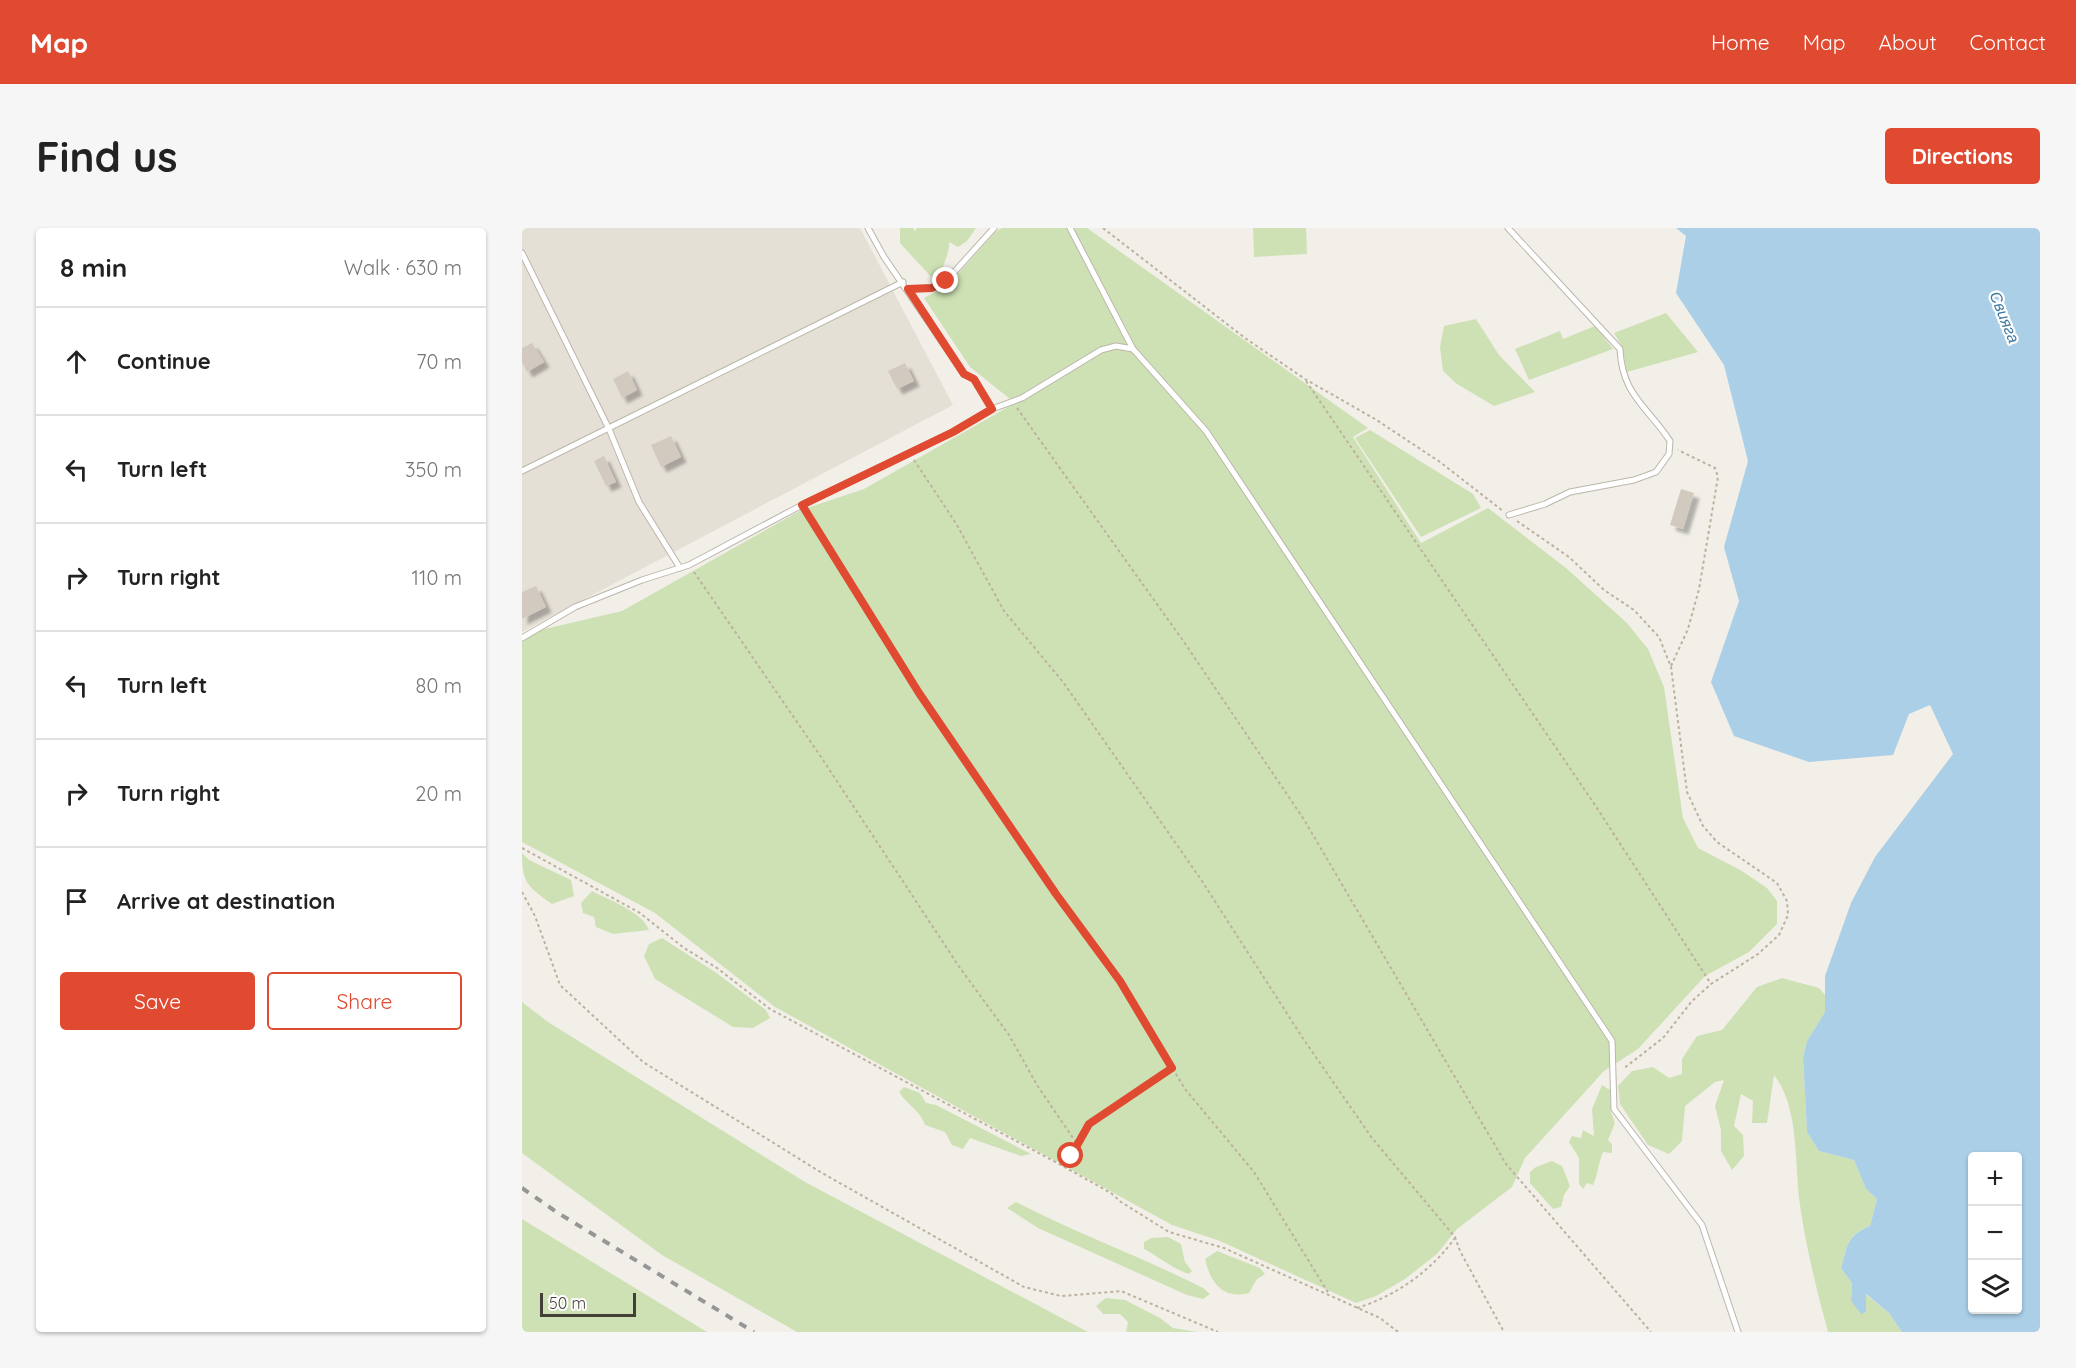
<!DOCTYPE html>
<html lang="en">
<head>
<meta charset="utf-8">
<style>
	:root { --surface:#fff; --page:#f6f6f6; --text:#222; --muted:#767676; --line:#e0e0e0; --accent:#df4a31 }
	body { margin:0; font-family:Quicksand,sans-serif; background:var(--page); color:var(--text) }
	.controls { position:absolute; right:18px; bottom:18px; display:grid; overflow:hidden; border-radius:6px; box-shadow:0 2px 4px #0004 }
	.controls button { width:54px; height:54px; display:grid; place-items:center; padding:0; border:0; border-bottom:2px solid var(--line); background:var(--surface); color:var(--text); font:30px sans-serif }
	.scale { position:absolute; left:18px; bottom:15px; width:96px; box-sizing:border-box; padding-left:6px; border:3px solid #443f37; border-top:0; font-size:16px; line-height:21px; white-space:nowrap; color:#443f37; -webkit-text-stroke:4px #fff; paint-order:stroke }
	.stop { position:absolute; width:18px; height:18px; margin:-14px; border:4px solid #df4a31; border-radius:50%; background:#fff }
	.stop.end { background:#df4a31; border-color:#fff; box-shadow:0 2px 6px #0008 }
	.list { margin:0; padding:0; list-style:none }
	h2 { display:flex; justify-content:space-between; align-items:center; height:78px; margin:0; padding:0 24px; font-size:26px }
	h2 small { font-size:20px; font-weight:400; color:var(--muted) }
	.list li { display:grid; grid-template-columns:39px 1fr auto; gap:18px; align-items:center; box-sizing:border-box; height:108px; padding:0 24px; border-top:2px solid var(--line) }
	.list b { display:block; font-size:22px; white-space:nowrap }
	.list em { font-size:20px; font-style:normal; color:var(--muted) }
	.actions { display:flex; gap:12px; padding:18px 24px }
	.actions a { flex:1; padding:14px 0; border:2px solid var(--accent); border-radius:6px; text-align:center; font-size:21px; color:var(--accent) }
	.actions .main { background:var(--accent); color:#fff }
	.icon { flex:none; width:33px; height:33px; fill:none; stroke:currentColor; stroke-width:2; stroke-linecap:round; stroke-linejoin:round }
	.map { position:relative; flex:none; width:1518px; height:1104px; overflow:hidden; border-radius:6px }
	header { display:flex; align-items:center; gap:36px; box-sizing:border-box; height:84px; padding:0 30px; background:var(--accent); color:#fff }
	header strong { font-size:28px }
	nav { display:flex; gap:33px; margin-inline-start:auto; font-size:21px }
	.intro { display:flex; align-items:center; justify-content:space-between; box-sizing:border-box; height:144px; padding:0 36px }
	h1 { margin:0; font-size:42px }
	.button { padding:15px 27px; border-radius:6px; background:var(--accent); color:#fff; font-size:21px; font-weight:700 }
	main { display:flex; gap:36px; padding:0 36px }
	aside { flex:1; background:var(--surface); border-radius:6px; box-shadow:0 2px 4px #0004 }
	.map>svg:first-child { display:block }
</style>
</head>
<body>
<header>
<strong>Map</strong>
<nav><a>Home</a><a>Map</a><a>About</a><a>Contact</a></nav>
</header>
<div class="intro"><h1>Find us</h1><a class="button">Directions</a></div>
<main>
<aside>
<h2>8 min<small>Walk · 630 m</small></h2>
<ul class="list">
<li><svg class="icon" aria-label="ahead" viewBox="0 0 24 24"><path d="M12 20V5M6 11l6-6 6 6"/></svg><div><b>Continue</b></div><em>70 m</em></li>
<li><svg class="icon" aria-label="left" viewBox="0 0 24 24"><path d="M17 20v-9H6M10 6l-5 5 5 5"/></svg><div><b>Turn left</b></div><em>350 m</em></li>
<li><svg class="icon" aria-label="right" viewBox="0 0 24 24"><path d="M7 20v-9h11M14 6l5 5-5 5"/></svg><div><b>Turn right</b></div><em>110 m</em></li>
<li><svg class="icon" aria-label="left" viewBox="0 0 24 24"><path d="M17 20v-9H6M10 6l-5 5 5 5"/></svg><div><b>Turn left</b></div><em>80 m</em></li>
<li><svg class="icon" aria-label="right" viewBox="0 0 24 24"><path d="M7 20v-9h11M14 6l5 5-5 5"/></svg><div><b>Turn right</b></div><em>20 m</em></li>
<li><svg class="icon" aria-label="arrive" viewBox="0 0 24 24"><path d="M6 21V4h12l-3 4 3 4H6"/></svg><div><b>Arrive at destination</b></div></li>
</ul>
<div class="actions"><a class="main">Save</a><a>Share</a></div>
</aside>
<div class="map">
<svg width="1518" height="1104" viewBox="0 0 1518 1104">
	<defs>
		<filter id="shadow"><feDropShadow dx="5.5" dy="5.5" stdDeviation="1.5" flood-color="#0004"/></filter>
	</defs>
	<rect width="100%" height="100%" fill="#f2efe8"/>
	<path fill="#e5e0d6" d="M0 0H338L431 177 0 404Z"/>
	<g fill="#cee1b5">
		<path d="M378 0H391L393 3 395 0H454L445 13 436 19 427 14C428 27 419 36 420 50L411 51 378 15Z"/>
		<path d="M480 0H565L846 200 831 209 899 315 966 280 1044 340 1105 395 1126 421 1142 459 1161 590 1176 620 1220 643 1245 660 1255 673V696L1227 724 1183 748 1116 821 1082 843 1003 930 990 959 935 1001 915 1026 883 1051 854 1068 834 1075 698 1013 650 997 253 779 133 685 0 614V410L14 403 100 383 279 282 342 261 493 175 448 139 402 70 426 57 473 4Z"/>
		<path d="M731 0H784L785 26 732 29Z"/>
		<path d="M1144 85 1176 124 1105 144 1100 118 1092 105Z"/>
		<path d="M954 91 977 127 1013 164 972 178 935 156 921 143 918 119 922 98Z"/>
		<path d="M1073 98 1091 121 1007 152 993 121 1038 103 1041 111Z"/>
		<path d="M848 202 951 266 959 280 899 309 833 210Z"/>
		<path d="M0 625 7 632 49 652 52 668 30 676C6 659 0 655 0 625Z"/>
		<path d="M70 663C86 672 120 683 127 702L91 706 74 699 72 689 61 685 59 675Z"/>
		<path d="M140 710 193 744 244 782 248 790 231 800 211 799 133 751 122 728 127 716Z"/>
		<path d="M1260 750 1297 760 1304 768 1303 784 1285 813 1281 829 1285 904 1297 923 1332 932 1344 961 1355 971 1348 998C1324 1007 1326 1017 1319 1040L1330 1055 1329 1073 1343 1066 1367 1085 1380 1104H1306C1295 1063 1284 1020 1278 977 1272 936 1278 881 1252 847L1245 895H1230L1231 873 1219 866 1212 898 1221 907 1222 928 1210 942 1199 923V902L1193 878 1202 852 1193 854 1163 878 1160 913 1147 926 1126 917 1098 876 1096 858 1110 843 1131 839 1147 850 1160 846V831L1175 808 1200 802 1235 759Z"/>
		<path d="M0 774 26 794 283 954 566 1104H275L140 1027 0 925Z"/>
		<path d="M1080 857 1088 862 1089 884 1093 895 1086 912 1090 916V925L1081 924C1076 936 1076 946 1071 957L1065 955 1061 961 1057 956V930L1047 914 1050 908 1059 910 1061 902 1072 908 1070 881Z"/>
		<path d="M382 859 398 865 404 875 414 877 509 926 499 928 448 910 441 921 430 917 423 904 403 897C398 882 385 877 377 864Z"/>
		<path d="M1030 933 1040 938 1048 958 1042 967 1039 979 1031 981 1008 955V944L1014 939Z"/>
		<path d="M494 974C556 1006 620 1029 681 1060L688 1066 681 1071 665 1067 516 1000 485 980Z"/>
		<path d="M0 991 185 1104H0Z"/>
		<path d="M646 1009 659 1016 663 1034 670 1043 667 1046C651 1041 637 1029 622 1021V1014L629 1010Z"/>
		<path d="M695 1023 738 1040 743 1046 735 1051 727 1065C701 1072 688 1054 683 1031Z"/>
		<path d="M584 1070 603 1072 638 1090 651 1100 675 1104H604L606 1094 598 1086H581L574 1078Z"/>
	</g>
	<path fill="#abcfe7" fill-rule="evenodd" d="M1154 0H1518V1104H1380L1367 1085 1344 1066V1084L1339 1086 1329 1073 1330 1055 1319 1040C1326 1017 1324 1008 1348 998L1355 971 1344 961 1332 932 1297 923 1285 904 1281 829 1285 813 1303 784V748L1329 675 1353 629 1431 526 1408 477 1387 486 1371 527 1287 534 1212 508 1189 454 1217 373 1202 319 1226 233 1202 137 1154 65 1164 8ZM1450 928H1496V1082H1450Z"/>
	<g fill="#d2cabf" filter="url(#shadow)">
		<path d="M10 115 22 134 5 144 0 134V120Z"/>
		<path d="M383 135 392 153 375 161 366 143Z"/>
		<path d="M106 143 115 162 100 170 91 151Z"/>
		<path d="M149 208 159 229 139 239 129 217Z"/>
		<path d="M82 228 94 254 84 258 72 233Z"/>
		<path d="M1159 261 1172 265 1161 301 1148 297Z"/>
		<path d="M14 358 24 379 0 391V364Z"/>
	</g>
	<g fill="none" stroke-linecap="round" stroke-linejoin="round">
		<g stroke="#bcb6ab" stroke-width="7">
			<g id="service">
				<path d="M548 0 611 121 684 203 1090 813 1092 881 1180 997 1216 1104"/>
				<path d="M986 0 1098 121C1100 167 1125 178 1148 213L1147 226 1134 244 1112 252 1048 264 1023 276 987 287"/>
				<path d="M0 25 87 201 117 274 158 340"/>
				<path d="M386 61 409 60 424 53 472 0"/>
				<path d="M470 181 500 170 579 122 594 118 611 121"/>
				<path d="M0 243 381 54"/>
				<path d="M0 410 53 379 120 352 167 337 280 277 431 204 470 181 452 151 442 146 362 29 346 0"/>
			</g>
		</g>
		<g stroke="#bcb19e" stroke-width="2" stroke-dasharray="3 3" stroke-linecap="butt">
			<path d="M581 0 723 110 783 151 853 191 918 234 981 283"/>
			<path d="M784 153 1073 577 1189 756"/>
			<path d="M495 180 662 414 781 590 984 936 1129 1104"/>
			<path d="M392 232 435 297 482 383 541 454 678 650 782 812 850 910 933 1009 938 1023 982 1104"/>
			<path d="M284 285 397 465 534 666 598 753 663 861 732 944 807 1066"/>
			<path d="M995 293 1047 329 1082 362 1112 382 1137 409 1149 439 1165 564 1181 598 1195 614 1255 655 1265 673 1266 687 1257 707 1236 726 1189 756 1170 773 1141 810 1101 841"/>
			<path d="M172 344 297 526 438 740 487 807 515 857 555 916"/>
			<path d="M1149 438 1166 401 1177 361 1196 249 1193 240 1156 222"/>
			<path d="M0 620 118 685 162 720 195 740 248 781 539 937 589 965 599 974 647 1004 702 1020 858 1090 876 1104"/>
			<path d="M0 664 13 688 38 757 121 834 300 945 502 1059 539 1068 599 1063 696 1104"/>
			<path d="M539 937 549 928 567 896 650 840"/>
			<path d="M835 1080C874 1068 909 1043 933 1010"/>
		</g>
		<use href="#service" stroke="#fff" stroke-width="5"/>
		<path stroke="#969696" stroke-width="4" stroke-dasharray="8 8" stroke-linecap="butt" d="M0 960 36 985 232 1104"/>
	</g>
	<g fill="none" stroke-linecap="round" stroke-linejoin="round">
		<path stroke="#df4a31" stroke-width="8" d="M424 53 410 60 386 61 442 146 452 151 470 181 431 204 280 277 397 465 534 666 598 753 650 840 567 896 549 928"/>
	</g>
	<g text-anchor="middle" stroke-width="4.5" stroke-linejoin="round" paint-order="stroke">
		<g font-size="16" font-style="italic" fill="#3e79a3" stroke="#fff">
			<text transform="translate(1483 89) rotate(68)" y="6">Свияга</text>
		</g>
	</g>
</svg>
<div class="controls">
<button>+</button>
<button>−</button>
<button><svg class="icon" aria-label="layers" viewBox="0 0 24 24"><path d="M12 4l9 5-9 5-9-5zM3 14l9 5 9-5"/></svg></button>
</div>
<div class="scale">50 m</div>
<div class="stop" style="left:549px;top:928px"></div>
<div class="stop end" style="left:424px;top:53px"></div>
</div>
</main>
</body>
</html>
